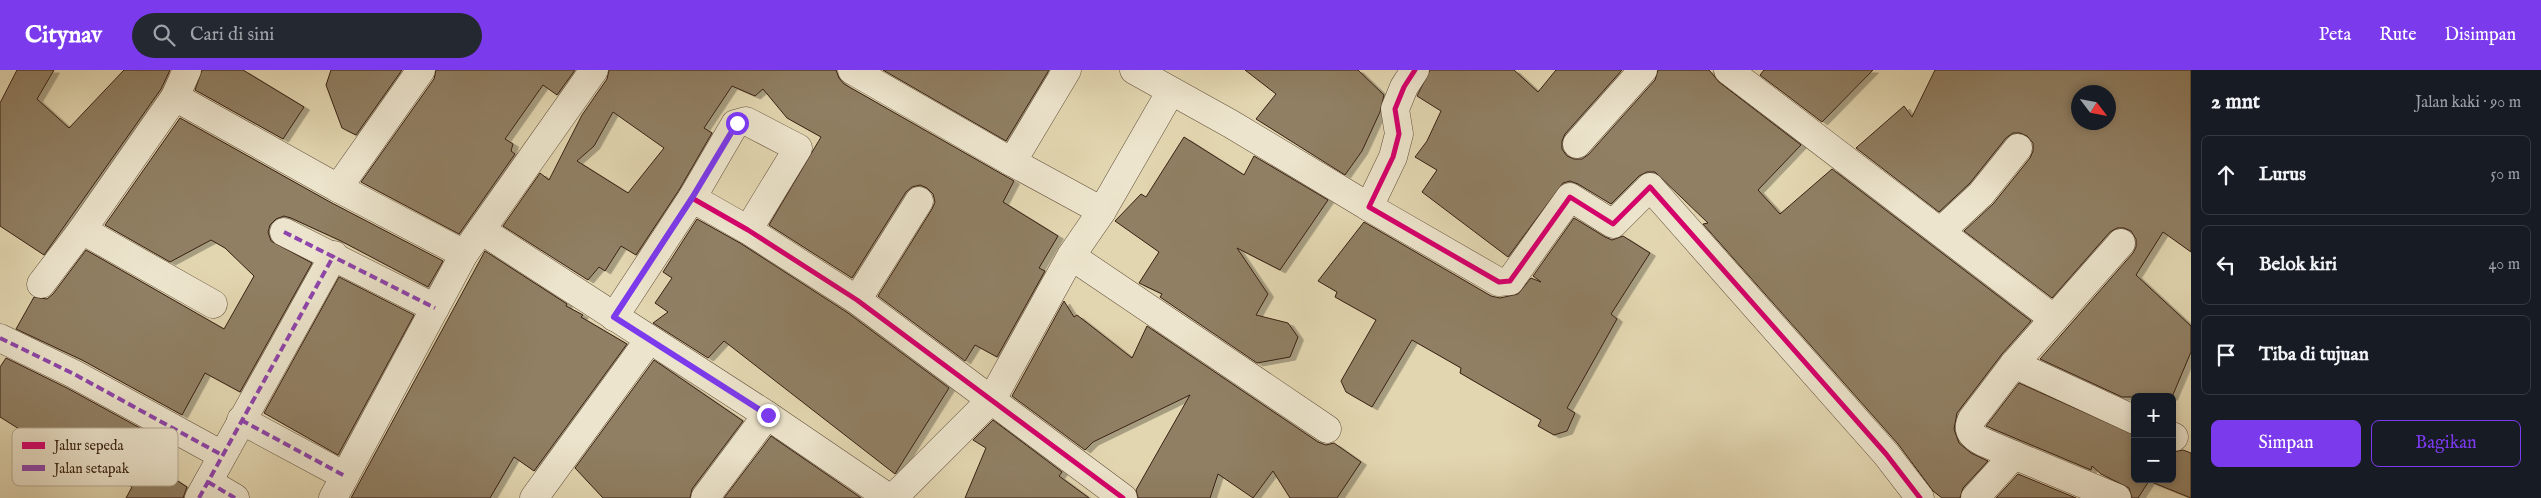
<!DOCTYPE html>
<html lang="id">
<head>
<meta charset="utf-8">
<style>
	:root { --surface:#171b24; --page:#242831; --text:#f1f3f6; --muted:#9ea1a6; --line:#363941; --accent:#7c3aed }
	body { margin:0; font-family:"IM FELL English",serif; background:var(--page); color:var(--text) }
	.controls { position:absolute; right:15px; bottom:15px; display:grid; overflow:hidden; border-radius:8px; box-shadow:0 2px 8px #0003 }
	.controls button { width:45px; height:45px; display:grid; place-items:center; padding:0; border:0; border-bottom:1px solid var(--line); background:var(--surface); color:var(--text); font:25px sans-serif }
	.compass { position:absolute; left:2071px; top:15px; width:45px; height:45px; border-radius:50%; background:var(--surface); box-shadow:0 2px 8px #0003; rotate:122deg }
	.stop { position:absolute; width:15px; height:15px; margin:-11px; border:4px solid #7c3aed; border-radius:50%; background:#fff }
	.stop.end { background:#7c3aed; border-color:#fff; box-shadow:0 1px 5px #0008 }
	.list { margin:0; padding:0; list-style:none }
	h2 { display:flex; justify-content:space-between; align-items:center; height:65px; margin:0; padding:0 20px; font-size:21px }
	h2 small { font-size:16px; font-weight:400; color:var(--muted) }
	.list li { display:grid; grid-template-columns:32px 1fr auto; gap:15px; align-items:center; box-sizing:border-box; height:80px; margin:0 10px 10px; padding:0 10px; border:1px solid var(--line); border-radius:8px }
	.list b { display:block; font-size:19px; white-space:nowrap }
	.list em { font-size:16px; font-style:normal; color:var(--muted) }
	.actions { display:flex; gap:10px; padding:15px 20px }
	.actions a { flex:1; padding:11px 0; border:1px solid var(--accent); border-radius:8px; text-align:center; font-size:18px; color:var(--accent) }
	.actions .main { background:var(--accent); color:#fff }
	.icon { flex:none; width:28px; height:28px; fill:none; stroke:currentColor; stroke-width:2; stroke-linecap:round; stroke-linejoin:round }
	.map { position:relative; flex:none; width:2191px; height:428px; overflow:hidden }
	header { display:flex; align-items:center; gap:30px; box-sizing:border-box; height:70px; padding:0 25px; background:var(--accent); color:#fff }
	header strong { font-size:24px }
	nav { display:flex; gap:28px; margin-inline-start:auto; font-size:18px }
	.search { width:350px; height:45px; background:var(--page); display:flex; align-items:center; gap:12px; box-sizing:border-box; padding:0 18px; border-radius:28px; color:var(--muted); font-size:19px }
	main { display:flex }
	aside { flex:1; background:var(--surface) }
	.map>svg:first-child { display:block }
</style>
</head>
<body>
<header>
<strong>Citynav</strong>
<div class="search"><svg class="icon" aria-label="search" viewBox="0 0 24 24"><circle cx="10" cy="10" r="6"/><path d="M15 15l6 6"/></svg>Cari di sini</div>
<nav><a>Peta</a><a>Rute</a><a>Disimpan</a></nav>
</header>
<main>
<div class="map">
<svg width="2191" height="428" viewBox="0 0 2191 428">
	<defs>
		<filter id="shadow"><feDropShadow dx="5.5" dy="3" stdDeviation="0" flood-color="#0004"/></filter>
	</defs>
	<rect width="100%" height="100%" fill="#e2d6b0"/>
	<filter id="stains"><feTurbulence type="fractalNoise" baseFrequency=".004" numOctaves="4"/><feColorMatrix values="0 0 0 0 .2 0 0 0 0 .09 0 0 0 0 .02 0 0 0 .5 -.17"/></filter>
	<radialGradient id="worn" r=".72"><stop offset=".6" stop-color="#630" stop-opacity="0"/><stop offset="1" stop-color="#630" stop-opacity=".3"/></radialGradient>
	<g fill="#907f64" stroke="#382112" fill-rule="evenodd" filter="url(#shadow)">
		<path d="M17 0H54L37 29 69 58 124 0H170L161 19 44 185 0 156V33Z"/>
		<path d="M202 0H243L304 37 283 69 195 20Z"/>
		<path d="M331 0H402L356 65 342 58 326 15Z"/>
		<path d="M436 0H575L557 25 543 15 505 69 513 74 511 81 515 84 459 164 361 112 434 9Z"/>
		<path d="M609 0H836L839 8 844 14 1014 111 1003 132 1058 166 1039 198 1045 201 997 287 975 275 965 291 878 226 932 139 935 132 933 124 927 118 920 115 912 117 906 122 852 208 769 155 821 67 787 48 763 19 755 26 732 16 704 58 712 63 679 120 636 185 621 176 605 201 599 197 588 210 503 156 540 103 549 110 582 45 607 9ZM613 42 664 78 628 123 577 91 594 76Z"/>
		<path d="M883 0H1049L1006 71Z"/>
		<path d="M1245 0H1358L1384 25 1380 42 1362 81 1345 105 1256 49 1276 24Z"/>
		<path d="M1430 0H1514L1538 22 1556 0H1622L1565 64 1562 71V79L1567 86 1574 89H1582L1589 84 1655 10 1658 0H1709L1719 12 1801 75 1758 120 1780 144 1832 99 2031 251 2002 284 1957 343 1954 359 1959 373 1971 383 1988 391 1963 418 1960 428H1942L1933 421 1898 374 1703 154 1708 153 1655 102H1647L1639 106 1611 134 1578 114 1570 111 1563 113 1508 187 1422 122 1437 100 1415 87 1427 71 1441 41 1417 26Z"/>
		<path d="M1764 0H1873L1822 52 1760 5Z"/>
		<path d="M1935 0H2191V182L2163 162 2136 205 2191 256V282L2172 327H2122L2040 289 2133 183 2136 177V169L2131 161 2124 158H2117L2110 162 2052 228 1964 161 1993 134 2030 88 2033 81V73L2027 66 2020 63H2013L2006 68 1970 113 1939 142 1856 78 1904 36 1912 47ZM2078 22H2108V52H2078Z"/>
		<path d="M180 48 330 132 443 191 428 217 341 171 291 148 284 146 276 149 270 155 268 162 271 171 312 193 240 322 205 303 182 345 82 290 16 259 34 227 47 229 53 224 86 180 224 259 254 206 225 178 211 170 170 192 105 155Z"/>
		<path d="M1184 67 1244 105 1254 86 1328 130 1280 200 1237 178 1268 224 1256 245 1288 253 1298 267 1290 287 1257 293 1160 227 1162 224 1139 213 1159 182 1115 151 1141 124 1146 127Z"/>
		<path d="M1574 148 1605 167 1612 170 1623 166 1650 183 1611 244 1617 249 1567 338 1575 343 1567 361 1554 365 1538 356 1541 350 1460 303 1461 298 1412 270 1372 337 1346 322 1341 311 1376 250 1335 227 1337 222 1318 211 1364 152 1491 226 1500 228 1518 224 1531 208 1541 212 1533 206Z"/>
		<path d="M697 149 740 173 848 243 949 318 895 404 724 271 708 288 653 253 668 242 655 233 672 208 663 202Z"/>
		<path d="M485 181 567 234 566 236 583 245 581 247 627 274 534 401 514 387 490 428H351Z"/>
		<path d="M339 207 414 245 338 385 264 343Z"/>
		<path d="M1064 231 1074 247 1077 245 1132 288 1147 256 1318 372 1326 375 1334 373 1361 392 1337 428H1290L1273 401 1253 428 1218 404 1210 428H1138L1136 420 1190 325 1093 372 1085 380 1012 326Z"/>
		<path d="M6 288 67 318 162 370 148 392 187 417 183 428H126L132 417 48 367 43 374 0 347V297Z"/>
		<path d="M654 290 743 351 692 419 690 428H603L575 398Z"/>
		<path d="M2019 313 2135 365V409H2172V382L2183 380 2191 383V428L2149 411 2138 428H2132L2129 418 2101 404 2092 396 2091 400 1986 356Z"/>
		<path d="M993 350 1062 402 1059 406 1089 428H965L986 378 973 370Z"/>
		<path d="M771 366 861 428H724Z"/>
		<path d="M2018 404 2076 428H1996Z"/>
	</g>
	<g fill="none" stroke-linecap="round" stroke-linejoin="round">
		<g stroke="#624e3a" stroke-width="29">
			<g id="minor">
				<path d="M187 0 175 27 82 160 213 234"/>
				<path d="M852 0 1012 92 1067 0"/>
				<path d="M1134 0 1231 54 1369 137"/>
				<path d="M1415 0 1404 17 1395 39 1399 64 1393 87 1369 137 1499 212 1510 211 1570 127 1613 154 1650 117 1886 384 1920 428"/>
				<path d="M1728 0 2054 249"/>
				<path d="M175 27 338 118 464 184"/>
				<path d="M1577 74 1643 0"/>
				<path d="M1012 92 1102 141"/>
				<path d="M338 118 421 0"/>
				<path d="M692 128 735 54 746 51 798 78 748 160"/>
				<path d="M481 160 767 345 889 428"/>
				<path d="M1941 161 1981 124 2018 78"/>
				<path d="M284 162 435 238"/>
				<path d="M1071 186 1327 359"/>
				<path d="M41 214 82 160"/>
				<path d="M857 230 919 131"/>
				<path d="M614 247 692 128 748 160 857 230 1123 428"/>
				<path d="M0 268 74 304 222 385"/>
				<path d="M2014 294 2135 350"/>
				<path d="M241 350 345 406"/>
				<path d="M2172 366 2174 367"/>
				<path d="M208 412 235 428"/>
				<path d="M199 428 334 185"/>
				<path d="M333 428 464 184 594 0"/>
				<path d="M534 428 649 270"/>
				<path d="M705 428 767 345"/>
				<path d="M893 428 992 329 1071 186 1102 141 1171 21"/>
				<path d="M1975 428 2014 385"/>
				<path d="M2117 428 1983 372C1973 367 1966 361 1972 349L2014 294 2121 173"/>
			</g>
		</g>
		<use href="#minor" stroke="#ece4cc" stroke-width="28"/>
		<g stroke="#8e44ad" stroke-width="4" stroke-dasharray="8 4" stroke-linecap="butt">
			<path d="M284 162 435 238"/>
			<path d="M0 268 74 304 222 385"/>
			<path d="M241 350 345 406"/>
			<path d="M208 412 235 428"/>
			<path d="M199 428 334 185"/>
		</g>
		<g stroke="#ece4cc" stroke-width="8">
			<g id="cycleway">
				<path d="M1415 0 1404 17 1395 39 1399 64 1393 87 1369 137 1499 212 1510 211 1570 127 1613 154 1650 117 1886 384 1920 428"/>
				<path d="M614 247 692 128 748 160 857 230 1123 428"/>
			</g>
		</g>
		<use href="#cycleway" stroke="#d6006c" stroke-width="5"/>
	</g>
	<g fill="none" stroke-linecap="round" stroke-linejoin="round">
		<path stroke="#7c3aed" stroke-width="6" d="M737 53 692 128 614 247 768 345"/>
	</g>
	<rect x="12" y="358" width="166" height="58" rx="8" fill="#ece4cc" stroke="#b6aa94" stroke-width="1"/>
	<rect x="22" y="372" width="23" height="7" fill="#d6006c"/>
	<rect x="22" y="395" width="23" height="6" fill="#8e44ad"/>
	<g font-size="14" fill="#382112">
		<text x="54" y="380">Jalur sepeda</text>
		<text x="54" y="403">Jalan setapak</text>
	</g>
	<rect width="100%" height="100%" filter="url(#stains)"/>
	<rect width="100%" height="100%" fill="url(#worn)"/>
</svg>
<div class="controls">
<button>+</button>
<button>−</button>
</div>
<svg class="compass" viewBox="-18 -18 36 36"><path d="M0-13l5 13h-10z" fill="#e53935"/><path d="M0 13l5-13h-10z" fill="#9ea1a6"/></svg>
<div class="stop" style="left:737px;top:53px"></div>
<div class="stop end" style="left:768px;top:345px"></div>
</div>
<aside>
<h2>2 mnt<small>Jalan kaki · 90 m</small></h2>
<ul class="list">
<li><svg class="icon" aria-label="ahead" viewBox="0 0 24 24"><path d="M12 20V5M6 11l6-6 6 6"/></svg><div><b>Lurus</b></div><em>50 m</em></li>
<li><svg class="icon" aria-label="left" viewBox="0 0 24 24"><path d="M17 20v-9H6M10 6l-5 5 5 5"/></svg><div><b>Belok kiri</b></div><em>40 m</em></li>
<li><svg class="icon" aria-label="arrive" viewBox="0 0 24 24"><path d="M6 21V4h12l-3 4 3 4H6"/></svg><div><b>Tiba di tujuan</b></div></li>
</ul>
<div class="actions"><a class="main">Simpan</a><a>Bagikan</a></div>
</aside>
</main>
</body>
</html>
